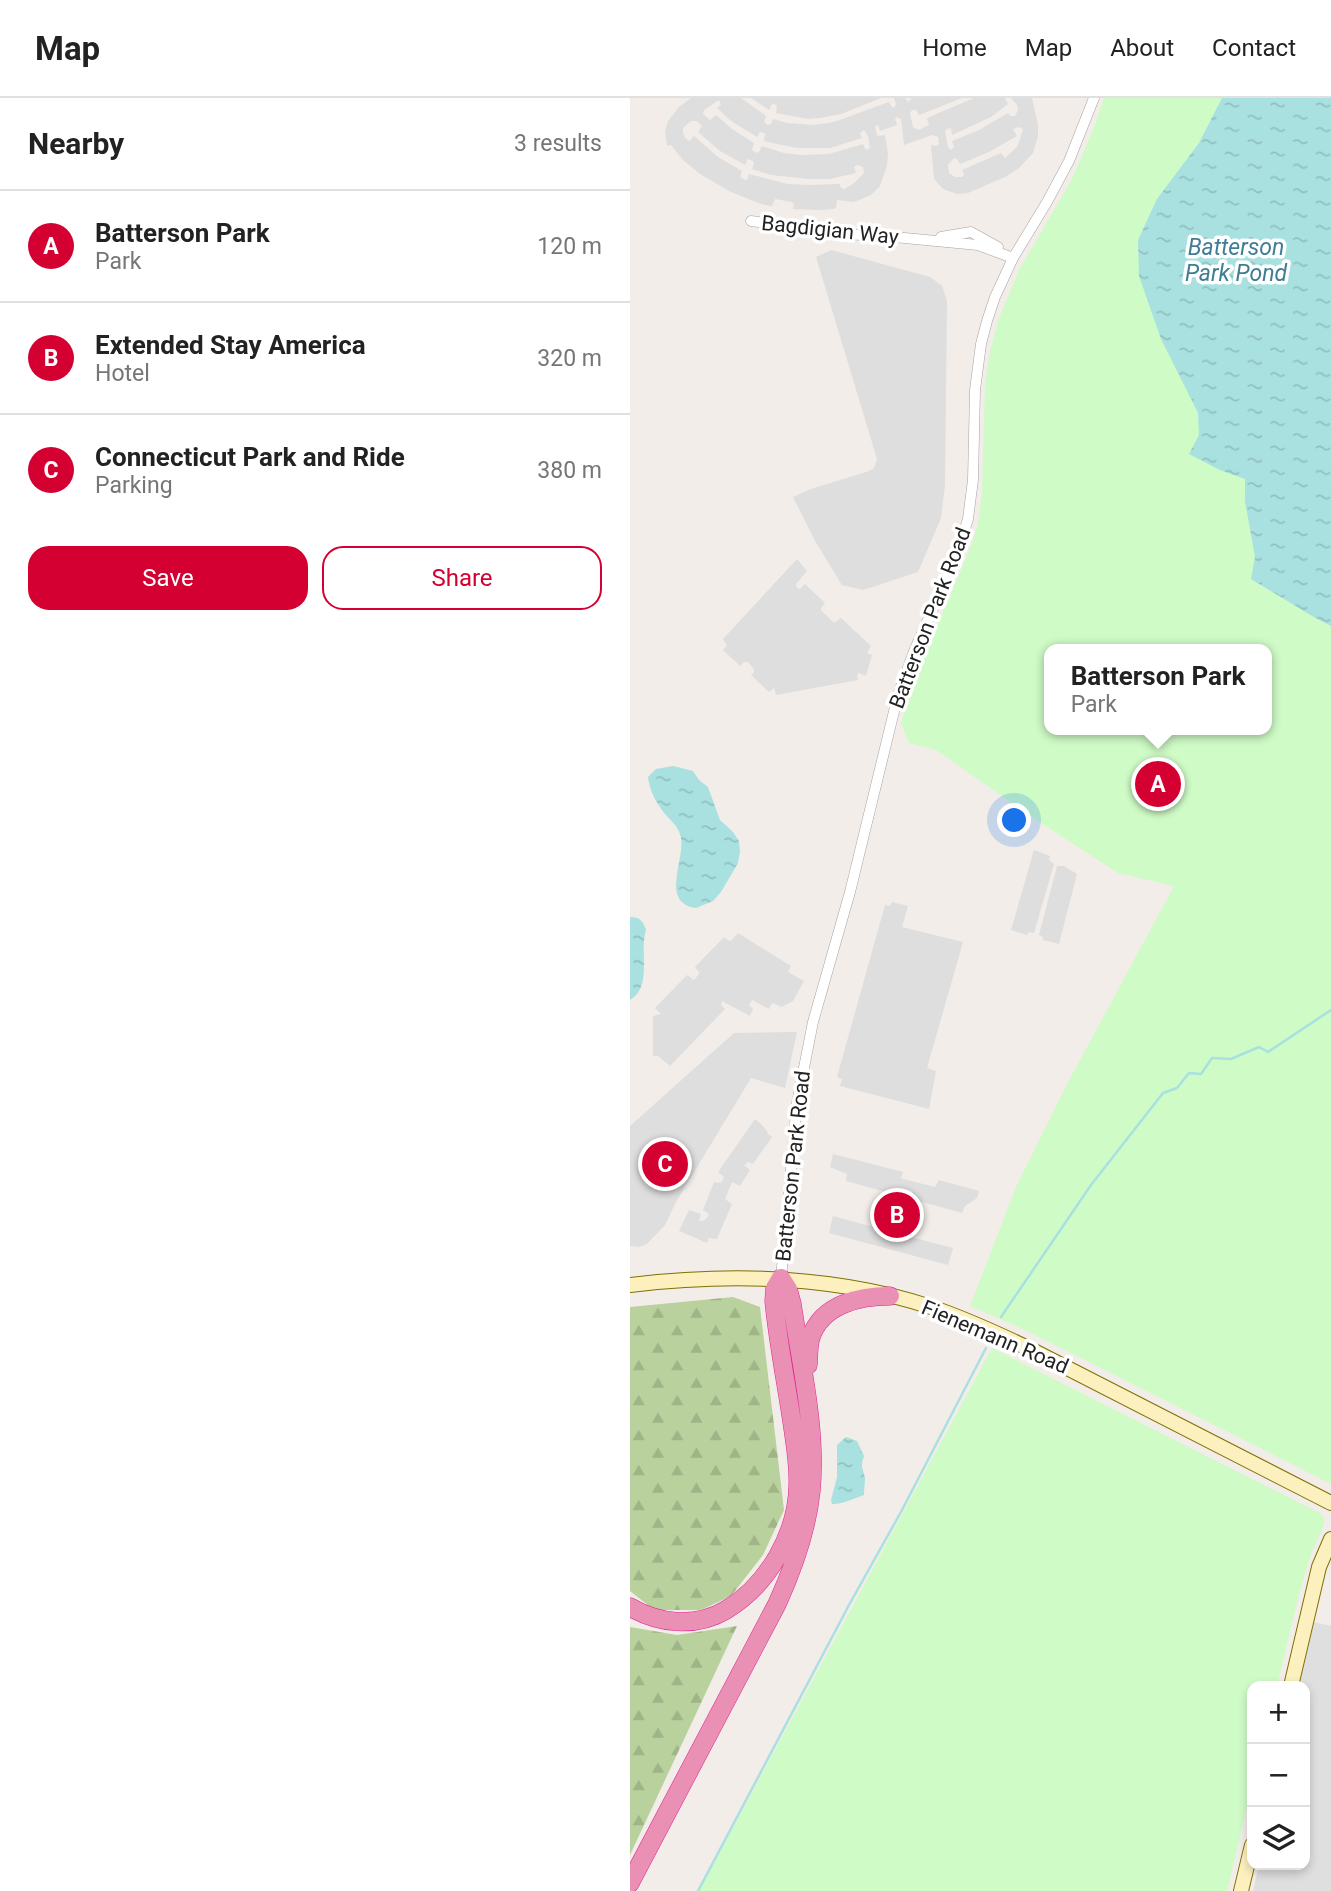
<!DOCTYPE html>
<html lang="en">
<head>
<meta charset="utf-8">
<style>
	:root { --surface:#fff; --page:#f2f2f2; --text:#222; --muted:#767676; --line:#e0e0e0; --accent:#d40031 }
	body { margin:0; font-family:Roboto,sans-serif; background:var(--page); color:var(--text) }
	.controls { position:absolute; right:21px; bottom:21px; display:grid; overflow:hidden; border-radius:14px; box-shadow:0 4px 10px #0003 }
	.controls button { width:63px; height:63px; display:grid; place-items:center; padding:0; border:0; border-bottom:2px solid var(--line); background:var(--surface); color:var(--text); font:35px sans-serif }
	.you { position:absolute; left:385px; top:723px; width:24px; height:24px; margin:-18px; border:5px solid #fff; border-radius:50%; background:#1a73e8; box-shadow:0 0 0 10px #1a73e833 }
	.badge { display:grid; place-items:center; width:46px; height:46px; border-radius:50%; background:var(--accent); color:#fff; font-size:23px; font-weight:700 }
	.pin { position:absolute; translate:-50% -50%; border:4px solid #fff; box-shadow:0 2px 7px #0006 }
	.popup { position:absolute; left:414px; top:546px; width:228px; height:91px; box-sizing:border-box; display:grid; place-content:center; border-radius:14px; background:var(--surface); filter:drop-shadow(0 2px 5px #0005); font-size:23px; white-space:nowrap; color:var(--muted) }
	.popup b { font-size:26px; color:var(--text) }
	.popup::after { content:''; position:absolute; left:50%; top:100%; margin-left:-14px; border:14px solid transparent; border-top-color:var(--surface) }
	.list { margin:0; padding:0; list-style:none }
	h2 { display:flex; justify-content:space-between; align-items:center; height:91px; margin:0; padding:0 28px; font-size:30px }
	h2 small { font-size:23px; font-weight:400; color:var(--muted) }
	.list li { display:grid; grid-template-columns:46px 1fr auto; gap:21px; align-items:center; box-sizing:border-box; height:112px; padding:0 28px; border-top:2px solid var(--line) }
	.list b { display:block; font-size:26px; white-space:nowrap }
	.list p { margin:0; font-size:23px; white-space:nowrap; color:var(--muted) }
	.list em { font-size:23px; font-style:normal; color:var(--muted) }
	.actions { display:flex; gap:14px; padding:21px 28px }
	.actions a { flex:1; padding:16px 0; border:2px solid var(--accent); border-radius:21px; text-align:center; font-size:24px; color:var(--accent) }
	.actions .main { background:var(--accent); color:#fff }
	.icon { flex:none; width:38px; height:38px; fill:none; stroke:currentColor; stroke-width:2; stroke-linecap:round; stroke-linejoin:round }
	.map { position:relative; flex:none; width:701px; height:1793px; overflow:hidden }
	header { display:flex; align-items:center; gap:42px; box-sizing:border-box; height:98px; padding:0 35px; background:var(--surface); border-bottom:2px solid var(--line) }
	header strong { font-size:33px }
	nav { display:flex; gap:38px; margin-inline-start:auto; font-size:24px }
	main { display:flex }
	aside { flex:1; background:var(--surface) }
	.map>svg:first-child { display:block }
</style>
</head>
<body>
<header>
<strong>Map</strong>
<nav><a>Home</a><a>Map</a><a>About</a><a>Contact</a></nav>
</header>
<main>
<aside>
<h2>Nearby<small>3 results</small></h2>
<ul class="list">
<li><span class="badge">A</span><div><b>Batterson Park</b><p>Park</p></div><em>120 m</em></li>
<li><span class="badge">B</span><div><b>Extended Stay America</b><p>Hotel</p></div><em>320 m</em></li>
<li><span class="badge">C</span><div><b>Connecticut Park and Ride</b><p>Parking</p></div><em>380 m</em></li>
</ul>
<div class="actions"><a class="main">Save</a><a>Share</a></div>
</aside>
<div class="map">
<svg width="701" height="1793" viewBox="0 0 701 1793">
	<defs>
		<pattern id="forest-firs" width="22" height="20" patternUnits="userSpaceOnUse" patternTransform="scale(1.75)"><rect width="22" height="20" fill="#b9d29d"/><path d="M5 1l3.5 6h-7zM16 11l3.5 6h-7z" fill="#9fb487"/></pattern>
		<pattern id="water-ripples" width="26" height="14" patternUnits="userSpaceOnUse" patternTransform="scale(1.75)"><rect width="26" height="14" fill="#a9e0e0"/><path d="M2 4q2-2 4 0t4 0M15 11q2-2 4 0t4 0" fill="none" stroke="#91c0c0"/></pattern>
	</defs>
	<rect width="100%" height="100%" fill="#f2ede9"/>
	<path fill="#e0dfdf" d="M684 1524 701 1528V1793H623L629 1767H675V1588H669Z"/>
	<g fill="url(#forest-firs)">
		<path d="M103 1199 130 1209 154 1412 133 1457 101 1498 71 1512H24L0 1493V1209Z"/>
		<path d="M107 1528 0 1757V1529L47 1537Z"/>
	</g>
	<g fill="#cffbc7" fill-rule="evenodd">
		<path d="M474 0H701V1386L395 1232 340 1208 386 1089 436 988 544 788 488 775 405 721 306 652 279 645 271 626 278 599 287 574 339 453 348 427 352 394 355 288 360 253 369 220 389 172 442 81 464 29ZM420 551H636V632H420Z"/>
		<path d="M362 1250 676 1408C682 1411 691 1414 694 1420 696 1428 684 1448 681 1456 667 1499 658 1544 647 1588H622V1688L597 1793H69Z"/>
	</g>
	<g fill="#dedede" fill-rule="evenodd">
		<path d="M61 0H111L136 18 134 24 138 27 141 26 143 21 157 25 184 27 204 24 259 4 261 8 264 10 266 6 264 0H275L278 4 282 0H332L289 17 286 12H282L280 15 283 29 289 32 299 27 297 20 344 0H375L378 6 361 19 322 37 321 30 317 31 315 33 318 49 321 52 324 49 322 43 349 32 378 15 380 18H385L388 12 387 7 381 0H402L408 27V38L403 55 389 70 377 78 338 95 327 96 313 91 304 81 301 47 306 48 309 46 308 39 302 37 274 47 271 21 267 19 265 21 267 27 250 33 248 27 245 28 247 38 255 37 258 55 257 68 250 88 241 97 224 104 207 102 206 110 203 111 188 112 163 111 164 107 162 104 145 101 142 108 131 106 101 94 70 76 53 62 41 47 37 48 35 33 38 23 49 9ZM89 2 91 7 87 10 101 23 127 39 130 34 135 35 134 43 142 45 167 50H200L232 40 230 35 234 32 238 38 240 50 236 52 233 46 199 56 172 57 154 55 132 48 129 54 127 55 122 52 124 45 102 31 86 17 80 22 73 16 74 12ZM61 23H67L72 28 68 34 90 53 115 67 118 61 123 63 124 65 122 71 141 77 178 81H200L226 75 224 69 227 67 233 69 234 75 223 86 214 91 211 90 210 86 178 87 158 86 119 76 117 82H115L110 79 112 73 88 59 64 38 59 43 55 40 53 34V30ZM389 29 393 31 390 41 387 49 375 60 371 55 332 72 334 77 332 79H325L319 75 318 67 324 60 327 61 330 66 359 54 387 38 383 31Z"/>
		<path d="M121 0H251L211 16 190 20 178 21 146 15 147 7 142 6 139 12Z"/>
		<path d="M201 152 300 179 312 188 317 203 315 387 311 420 288 474 233 492 212 487 185 443 163 399 178 392 239 373 244 370 247 361 186 159Z"/>
		<path d="M167 461 177 473 166 486 167 490 170 491 175 486 195 505 191 510V512L204 525 211 520 241 548 237 555 242 557 236 578 229 575 227 577 228 582 146 597 144 590 139 594 121 577 124 574V571L118 564H114L110 568 93 552 97 548 93 541Z"/>
		<path d="M404 752 420 758 419 762 424 766 404 835 399 834 397 837 381 832Z"/>
		<path d="M427 768H434L447 776 429 846 413 842V839L409 837Z"/>
		<path d="M262 804 278 808 272 829 333 844 297 970 306 973 299 1011 210 988 212 981 207 979 255 807 260 808Z"/>
		<path d="M108 835 161 868 158 874 174 883 163 903 152 909 142 905 139 911 122 902 119 907 123 911 120 918 92 903 91 907 95 911 40 968 28 958H23V918L31 916 25 910 57 877 64 882 69 876V874L65 869 94 839 99 843 102 842Z"/>
		<path d="M167 934 155 990 121 980 46 1104 35 1127 17 1146 9 1149 0 1148V1028L104 935Z"/>
		<path d="M125 1021 130 1025 137 1033 138 1036 142 1039 123 1066 118 1064 114 1067 120 1072 110 1088 102 1084 95 1101 102 1106 87 1141 79 1140 77 1145 49 1133 59 1112 71 1116 69 1123H73L77 1120 79 1116 73 1112 84 1084 91 1085 94 1079 88 1074Z"/>
		<path d="M203 1056 273 1074 271 1080 273 1081 305 1089 309 1082 349 1093 347 1100 335 1108 332 1115 282 1101V1093L274 1091 272 1092 270 1098 216 1083 217 1076 200 1069Z"/>
		<path d="M203 1118 258 1133 256 1139 257 1141 269 1144 273 1137 323 1150 318 1167 199 1135Z"/>
	</g>
	<g fill="url(#water-ripples)">
		<path d="M592 0H701V528L682 518 621 481 625 459 615 403V381L590 372 559 356 569 337 568 315 531 241 509 178 508 142 527 101 569 45Z"/>
		<path d="M43 668 63 673 69 682 78 689 90 722 103 734 109 743 110 754 108 765 91 794 83 803 66 810C30 805 55 762 51 740 48 725 37 721 30 709 24 701 19 689 18 679L26 671Z"/>
		<path d="M0 819C10 819 13 823 16 832 9 853 23 889 0 902Z"/>
		<path d="M216 1339 227 1343 234 1358C230 1370 233 1369 235 1380 235 1384 234 1392 234 1397 226 1400 210 1407 202 1406L201 1402 207 1379V1347Z"/>
	</g>
	<g fill="none" stroke-linecap="round" stroke-linejoin="round">
		<g stroke="#a9e0e0" stroke-width="2.5">
			<path d="M371 1219 461 1087 533 995 547 990 559 975 571 976 582 960 601 961 629 949 638 954 701 912"/>
			<path d="M68 1793 219 1507 272 1412 356 1250"/>
		</g>
		<g stroke="#a3a3a3" stroke-width="11">
			<g id="street">
				<path d="M121 123 215 136 264 139 348 147 383 160"/>
				<path d="M311 139 341 134 368 149"/>
				<path d="M151 1180 167 1005 183 924 220 794 268 597 285 551 327 456 338 421 343 382 345 292 351 246 357 223 365 199 383 160 417 104 439 63 464 0"/>
			</g>
		</g>
		<g stroke="#7f7002" stroke-width="16">
			<g id="secondary">
				<path d="M0 1187C101 1175 204 1177 301 1209 336 1221 371 1237 404 1253L701 1405"/>
				<path d="M661 1588 689 1469 701 1441"/>
				<path d="M611 1793 622 1747"/>
			</g>
		</g>
		<g stroke="#e02690" stroke-width="19">
			<g id="highway">
				<path d="M178 1267C179 1257 178 1248 181 1239 192 1206 230 1198 260 1198"/>
				<path d="M0 1509C29 1526 66 1530 96 1512 138 1487 167 1436 168 1388 169 1366 165 1345 162 1324 156 1284 148 1244 144 1203L145 1190 151 1180 158 1191 162 1206C171 1267 187 1332 181 1393 177 1432 163 1471 147 1506L0 1785"/>
			</g>
		</g>
		<use href="#street" stroke="#fff" stroke-width="10"/>
		<use href="#secondary" stroke="#fbf0be" stroke-width="14"/>
		<use href="#highway" stroke="#ea90b5" stroke-width="18"/>
	</g>
	<g text-anchor="middle" stroke-width="7" stroke-linejoin="round" paint-order="stroke">
		<g font-size="21" fill="#222" stroke="#fff">
			<text transform="translate(200 132) rotate(6)" y="7">Bagdigian Way</text>
			<text transform="translate(300 520) rotate(-69)" y="7">Batterson Park Road</text>
			<text transform="translate(163 1068) rotate(-84)" y="7">Batterson Park Road</text>
			<text transform="translate(365 1239) rotate(23)" y="7">Fienemann Road</text>
		</g>
		<g font-size="23" font-style="italic" fill="#3f7d94" stroke="#fff">
			<text x="606" y="157">Batterson<tspan x="606" dy="26">Park Pond</tspan></text>
		</g>
	</g>
</svg>
<div class="controls">
<button>+</button>
<button>−</button>
<button><svg class="icon" aria-label="layers" viewBox="0 0 24 24"><path d="M12 4l9 5-9 5-9-5zM3 14l9 5 9-5"/></svg></button>
</div>
<div class="you"></div>
<div class="pin badge" style="left:528px;top:686px">A</div>
<div class="popup"><b>Batterson Park</b>Park</div>
<div class="pin badge" style="left:267px;top:1117px">B</div>
<div class="pin badge" style="left:35px;top:1066px">C</div>
</div>
</main>
</body>
</html>
